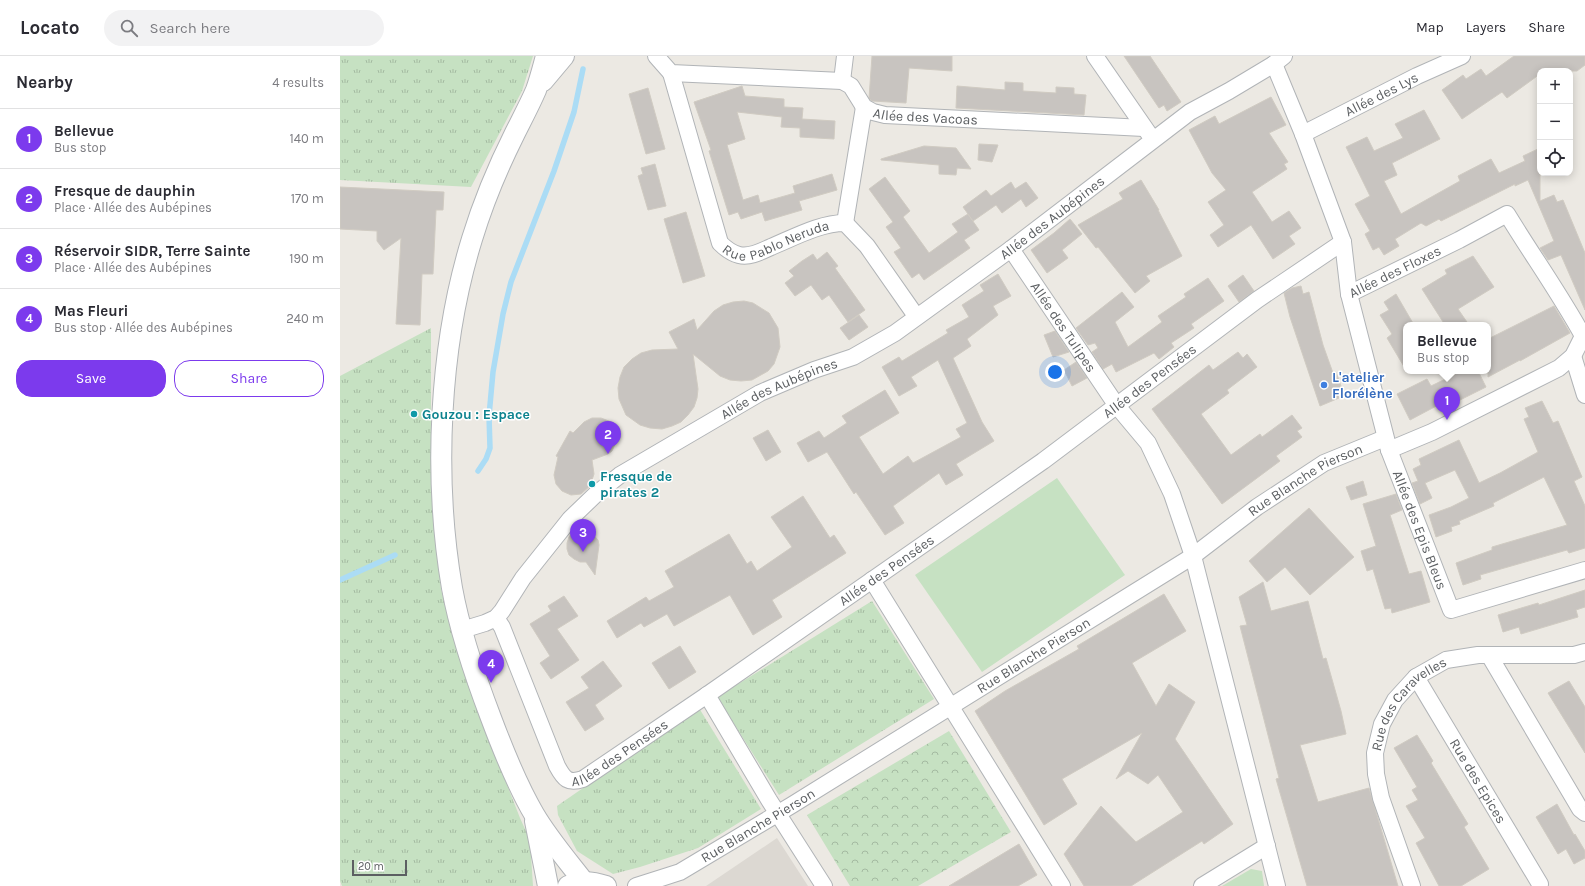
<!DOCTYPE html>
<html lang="en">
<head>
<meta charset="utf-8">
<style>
	:root { --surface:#fff; --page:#f2f2f3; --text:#2b2b33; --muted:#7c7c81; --line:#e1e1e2; --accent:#7c3aed }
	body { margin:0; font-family:Karla,sans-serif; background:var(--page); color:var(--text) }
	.controls { position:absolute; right:12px; top:12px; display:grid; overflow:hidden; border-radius:8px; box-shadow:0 2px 10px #0003 }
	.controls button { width:36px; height:36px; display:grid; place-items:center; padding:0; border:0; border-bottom:1px solid var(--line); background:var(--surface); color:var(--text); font:20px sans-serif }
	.scale { position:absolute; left:12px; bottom:10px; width:55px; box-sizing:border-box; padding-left:4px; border:2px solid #5c5f62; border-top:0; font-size:11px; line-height:14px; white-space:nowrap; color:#5c5f62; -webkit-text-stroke:3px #fff; paint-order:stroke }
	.you { position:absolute; left:715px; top:316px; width:14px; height:14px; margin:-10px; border:3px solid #fff; border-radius:50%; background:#1a73e8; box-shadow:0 0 0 6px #1a73e833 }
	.badge { display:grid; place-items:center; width:26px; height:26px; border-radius:50%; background:var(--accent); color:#fff; font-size:13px; font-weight:700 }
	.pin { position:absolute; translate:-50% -33px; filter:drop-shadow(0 1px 2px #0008) }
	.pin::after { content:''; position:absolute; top:21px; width:14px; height:12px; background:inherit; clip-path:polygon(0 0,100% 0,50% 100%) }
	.popup { position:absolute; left:1063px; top:266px; width:88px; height:52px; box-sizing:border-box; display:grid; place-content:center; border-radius:8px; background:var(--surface); filter:drop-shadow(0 1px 3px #0005); font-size:13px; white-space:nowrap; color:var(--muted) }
	.popup b { font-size:15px; color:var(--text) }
	.popup::after { content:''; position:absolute; left:50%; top:100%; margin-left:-8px; border:8px solid transparent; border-top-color:var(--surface) }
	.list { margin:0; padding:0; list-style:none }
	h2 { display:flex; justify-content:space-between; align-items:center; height:52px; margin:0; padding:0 16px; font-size:17px }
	h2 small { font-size:13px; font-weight:400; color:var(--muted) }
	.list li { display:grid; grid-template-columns:26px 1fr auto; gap:12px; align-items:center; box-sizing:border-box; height:60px; padding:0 16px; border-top:1px solid var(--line) }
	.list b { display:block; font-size:15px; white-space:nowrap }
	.list p { margin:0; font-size:13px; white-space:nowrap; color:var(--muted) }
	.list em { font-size:13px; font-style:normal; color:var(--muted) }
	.actions { display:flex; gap:8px; padding:12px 16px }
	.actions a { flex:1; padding:9px 0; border:1px solid var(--accent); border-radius:16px; text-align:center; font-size:14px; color:var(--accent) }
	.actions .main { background:var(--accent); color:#fff }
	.icon { flex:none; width:22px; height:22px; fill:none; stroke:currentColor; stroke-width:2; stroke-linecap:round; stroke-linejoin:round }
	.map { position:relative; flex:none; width:1245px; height:830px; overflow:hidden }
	header { display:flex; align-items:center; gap:24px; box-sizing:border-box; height:56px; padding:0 20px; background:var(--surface); border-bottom:1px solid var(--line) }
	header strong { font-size:19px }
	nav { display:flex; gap:22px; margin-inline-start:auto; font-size:14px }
	.search { width:280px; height:36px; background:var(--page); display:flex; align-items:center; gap:10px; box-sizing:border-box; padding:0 14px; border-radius:22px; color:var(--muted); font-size:15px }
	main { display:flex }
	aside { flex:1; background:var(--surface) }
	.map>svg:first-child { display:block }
</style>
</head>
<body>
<header>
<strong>Locato</strong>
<div class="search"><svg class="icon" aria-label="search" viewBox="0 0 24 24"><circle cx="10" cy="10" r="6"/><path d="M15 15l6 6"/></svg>Search here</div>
<nav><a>Map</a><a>Layers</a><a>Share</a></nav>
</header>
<main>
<aside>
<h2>Nearby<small>4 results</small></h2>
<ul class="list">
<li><span class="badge">1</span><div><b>Bellevue</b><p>Bus stop</p></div><em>140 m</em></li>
<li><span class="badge">2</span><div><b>Fresque de dauphin</b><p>Place · Allée des Aubépines</p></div><em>170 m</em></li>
<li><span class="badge">3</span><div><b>Réservoir SIDR, Terre Sainte</b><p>Place · Allée des Aubépines</p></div><em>190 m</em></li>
<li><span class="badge">4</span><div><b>Mas Fleuri</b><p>Bus stop · Allée des Aubépines</p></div><em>240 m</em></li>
</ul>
<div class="actions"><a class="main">Save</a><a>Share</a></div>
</aside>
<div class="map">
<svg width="1245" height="830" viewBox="0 0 1245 830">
	<defs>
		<pattern id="grass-tufts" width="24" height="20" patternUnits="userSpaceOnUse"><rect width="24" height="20" fill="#c6e1c2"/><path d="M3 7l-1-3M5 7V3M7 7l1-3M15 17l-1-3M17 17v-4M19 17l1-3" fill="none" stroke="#a4baa1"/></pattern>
		<pattern id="forest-crowns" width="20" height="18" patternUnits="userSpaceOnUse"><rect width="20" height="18" fill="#c6e1c2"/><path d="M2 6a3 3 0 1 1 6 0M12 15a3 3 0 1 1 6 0" fill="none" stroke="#a4baa1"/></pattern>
	</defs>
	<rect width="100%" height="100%" fill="#ece9e3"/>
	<path fill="#dcd8d2" d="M437 782 468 830H366Z"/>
	<g fill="url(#grass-tufts)">
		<path d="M0 0H193L182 35 131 131 0 124Z"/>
		<path d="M91 272V433L101 533 111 575 141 662 180 762 190 784 193 830H2L0 825V320Z"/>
		<path d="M532 545 594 643 439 739 377 641Z"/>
		<path d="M359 652 421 753 358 792 300 811 273 818 237 795 218 759 217 750Z"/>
	</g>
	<path fill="url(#forest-crowns)" d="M609 675 671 776 578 830H510L467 759Z"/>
	<g fill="#c6e1c2">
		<path d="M717 422 785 519 642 616 575 519Z"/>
		<path d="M911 813 922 815 924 830H882Z"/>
	</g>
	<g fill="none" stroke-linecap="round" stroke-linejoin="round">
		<g stroke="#abdcf5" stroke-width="5.5">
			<path d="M138 415 146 403 150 392 149 360 153 316 163 258 171 226 214 115 234 56 243 13"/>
			<path d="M0 524 55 499"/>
		</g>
	</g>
	<g fill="#c8c4c0" stroke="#d0cbc2">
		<path d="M532 0H612V15L569 12 566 47 532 45 529 42Z"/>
		<path d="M784 0H810L841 46 827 55 824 49 819 52Z"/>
		<path d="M1174 0H1245V9L1237 15H1200V18L1167 42 1162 36 1122 63 1102 34 1123 19 1126 23 1141 13 1146 20Z"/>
		<path d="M665 26 683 27V35L716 37V31L734 32V38L746 39 744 59 616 52 617 30 665 34Z"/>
		<path d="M402 30 405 40 444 43V51L463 52 462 63 495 65 494 83 460 81V72L441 71 442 61 397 56 405 83 387 89 403 144 418 139 420 147 455 137 453 130 492 118 497 134 459 145 462 154 425 165 422 156 401 163 398 156 389 159 369 95 371 94 354 46Z"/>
		<path d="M308 32 325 93 306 98 289 38Z"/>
		<path d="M931 41 946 69 929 77 948 106 944 108 947 113 912 136 932 166 949 155 961 172 949 180 955 188 933 203 911 169 878 191 870 179 884 169 868 146 886 134 872 117 849 74 875 60 879 68Z"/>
		<path d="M1084 54 1100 83 1052 107 1057 119 1044 125 1061 158 1120 125 1118 120 1151 103 1159 117 1185 105 1183 100 1200 92V145L1214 139 1217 146 1223 144 1245 197V254L1221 199 1208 204 1200 192 1214 185 1188 124 1175 130V128L1101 165 1099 163 1086 170 1081 167 1055 183 1059 190 1044 199 1039 191 1033 194 1025 178 1030 175 1015 148 1030 140 1006 91 1027 81 1034 95 1063 82 1055 68Z"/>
		<path d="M639 88 658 89 652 106 638 104Z"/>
		<path d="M584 90 616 92 631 113 617 112 616 119 599 118V109L541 104V103Z"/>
		<path d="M315 108 326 150 308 154 298 120 303 118 301 112Z"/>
		<path d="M545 121 570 155 563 161 589 197 618 176 612 168 628 158 639 174 624 184 630 192 584 224 579 217 572 222 554 196 561 192 546 171 553 166 529 133Z"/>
		<path d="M801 124 819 154H818L842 200 806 220 810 225 795 237 758 191 756 192 738 169 783 143 779 137Z"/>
		<path d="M671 126 675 133 686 126 698 142 686 151 681 143 662 157 656 149 633 165 623 151 646 134 651 140Z"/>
		<path d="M0 131 104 136 103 154H96L93 218H82L80 269 56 268 61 182 44 194 37 185V175L0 173Z"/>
		<path d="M346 156 365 220 343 227 324 163Z"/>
		<path d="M730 163 742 178 722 194 728 202 707 217 691 194 714 177Z"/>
		<path d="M487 196 498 210 495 212 525 254 508 266 489 239 482 244 471 229 455 240 445 227 454 220 449 215 462 205 473 198 477 204Z"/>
		<path d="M1133 200 1154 231 1118 253 1129 269H1105L1082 233 1107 218 1105 214Z"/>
		<path d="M658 218 671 240 653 250 658 259 627 283 631 290 613 302 642 366 654 385 616 408 623 419 616 423 606 429 599 417 553 450 564 467 545 479 516 436 514 438 487 396 468 406 457 387 479 375 484 382 507 367 502 360 545 334 559 357 519 381 543 418 568 400 573 407 621 381 616 373 627 367 598 304 571 321 577 330 559 340 542 311 559 301 562 305 608 277 606 274 629 261 622 249 644 235 640 229Z"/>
		<path d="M903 219 914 235 899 246 888 230Z"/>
		<path d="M868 222 884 245 851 268 854 272 831 287 834 291 819 303 814 297 776 316 772 308 763 313 752 296 758 292 755 287 748 289 736 272 782 236 794 251 775 266 788 291 822 266 818 260 846 241 844 238Z"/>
		<path d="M961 230 963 238 969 236 983 289 993 317 996 316 1002 333 996 334 999 342 980 350 950 261 944 237 952 232Z"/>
		<path d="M1056 238 1074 269H1066V314L1047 282 1052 278 1040 259 1049 254 1044 246Z"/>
		<path d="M404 245 413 247 429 257 438 272 440 291 434 308 428 315 412 324 401 325 390 324 380 320 353 298 358 333 357 342 354 351 348 359 341 366 332 370 322 373 310 372 300 369 286 359 279 343 278 332 280 321 284 311 292 303 301 297 312 294 338 293 329 276 354 263 357 274 374 255 383 249 393 246Z"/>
		<path d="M1214 250 1230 277 1180 305V304L1148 321V283Z"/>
		<path d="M519 259 528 271 509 284 500 272Z"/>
		<path d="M715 275 729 296 713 301 704 279Z"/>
		<path d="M898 296 903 302 907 298 917 311 887 334 889 337 861 358 891 399 920 378 922 381 952 359 962 372 957 375 962 381 936 400 940 405 882 448 812 353 869 309 873 314Z"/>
		<path d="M736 306 747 322 732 330 724 314Z"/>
		<path d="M1122 315H1138L1146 331 1104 352 1102 347 1070 364 1057 338 1087 323 1091 330Z"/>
		<path d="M1202 345 1213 367 1218 365 1242 421 1234 425 1245 450V492L1229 497 1227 494 1140 519 1141 523 1123 529 1116 507 1152 494V491L1227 469 1204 421 1153 447 1154 450 1119 465 1120 468 1111 471 1112 475 1096 481 1089 459 1111 451 1129 442 1115 414 1085 427 1092 442 1080 448 1072 427 1078 425 1073 413 1081 409 1079 403 1119 384 1139 427 1160 417 1198 396 1184 363 1189 361 1185 352Z"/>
		<path d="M252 362H261L274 367 276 386 272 395 268 398 252 404 254 418 250 430 241 438 231 439 222 435 216 428 214 419 218 401 216 400 230 375 233 377 244 366Z"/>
		<path d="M428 374 441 396 426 405 413 382Z"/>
		<path d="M1023 425 1027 439 1011 444 1006 431Z"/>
		<path d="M1056 438 1062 454 1050 459 1069 518 1081 515 1090 546 1052 557 1051 552 1045 553 1033 513 1027 515 1021 495 1036 490 1023 448Z"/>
		<path d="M463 440 490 482 494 479 506 497 432 544 442 561 413 579 390 539 334 570 327 558 304 571 301 567 277 582 267 565 306 541 309 545 334 531 325 515 389 478 407 508 411 505 417 515 452 491 431 461Z"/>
		<path d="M969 452 1014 501 970 539 945 511 927 526 909 505Z"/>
		<path d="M245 473 250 475 258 484 259 489 255 519 246 506H240L234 503 229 499 227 493V487L229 481 233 476Z"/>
		<path d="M923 526 931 555 968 545 983 603 986 602 1001 655 1006 678 960 689 978 746 1029 732 1058 830H967L936 723 939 722 900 570 907 569 899 541Z"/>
		<path d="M1245 534V551L1236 554 1238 561 1181 578 1179 571 1163 576 1158 559 1198 547 1199 549Z"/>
		<path d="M824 538 846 575 792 607 816 650 829 628 855 646 835 683 893 768 864 788 862 785 791 830H744L724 798 761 750 796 786 843 756 818 719 808 728 788 715 776 723 802 677 722 723 737 748 704 769 635 655 665 635 739 593 737 590Z"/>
		<path d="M224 540 238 560 217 573 239 604 211 623 200 607 210 600 190 568 211 555 208 550Z"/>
		<path d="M340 590 356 616 329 633 312 607Z"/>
		<path d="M263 605 282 630 255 649 264 663 245 675 226 646 249 632 241 621Z"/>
		<path d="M1229 625 1245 651V697L1208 637Z"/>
		<path d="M1077 679 1093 705 1091 707 1128 768 1124 771 1149 813 1121 830H1099L1076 787 1085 782 1066 750 1078 744 1072 734 1077 731 1054 692Z"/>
		<path d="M1217 748 1234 779 1235 778 1245 795V802L1234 808 1226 793 1218 798 1196 761Z"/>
		<path d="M679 788 697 819 678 830H609Z"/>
	</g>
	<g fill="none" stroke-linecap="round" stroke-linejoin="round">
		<g stroke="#b1b4b7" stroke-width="18">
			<g id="minor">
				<path id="s1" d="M316 0 331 17 502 25 511 30 524 51 533 56 545 59 804 72"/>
				<path d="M755 0 809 78"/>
				<path id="s2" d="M934 8 963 78 1003 186 1009 238 1049 394 1111 554 1245 514"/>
				<path id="s3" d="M331 17 380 187C386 193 391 197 399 199 410 202 422 195 431 191 455 181 480 167 505 167L527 190 576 260"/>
				<path d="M502 25 505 0"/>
				<path id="s4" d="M963 78 1077 20 1122 0"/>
				<path d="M505 167 524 51"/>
				<path id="s5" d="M671 193 777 350 808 387 832 438 853 500 937 830"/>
				<path id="s6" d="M1009 238 1119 184 1167 158C1192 199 1220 238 1243 280"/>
				<path d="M1233 300 1245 339"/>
				<path d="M1049 394 1092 376 1219 312 1233 300 1245 276"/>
				<path d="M532 524 722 830"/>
				<path id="s7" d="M156 562 162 571 217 710C224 723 228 728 243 723L367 639 703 405 917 244 1003 186"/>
				<path id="s8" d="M122 574 145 567 156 562 162 555 183 522 230 463 256 438 280 419 420 337 474 314 513 301 555 277 671 193 850 56 889 35 934 8 944 0"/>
				<path d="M1149 599 1240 753 1245 757"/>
				<path id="s9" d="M1076 621 1200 828"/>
				<path d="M367 639 429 744 484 830"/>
				<path id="s10" d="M296 830 340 816 452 749 853 500 917 451 984 407 1045 382"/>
				<path d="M862 830 927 790"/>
				<path id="s11" d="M1072 830 1041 742 1036 718 1035 697 1042 668 1055 644 1076 621 1106 604 1138 599H1234L1245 596"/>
			</g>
		</g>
		<g stroke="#b1b4b7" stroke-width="22">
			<g id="tertiary">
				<path d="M206 0C203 11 200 23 196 34 190 48 182 63 175 77 158 111 143 147 132 183 99 290 93 421 112 532 120 576 135 620 151 662 163 694 177 729 194 758 208 782 227 804 244 826"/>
				<path d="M203 25 224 0"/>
				<path d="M195 765 208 830"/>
				<path d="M228 830C240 824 254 826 266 830"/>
			</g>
		</g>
		<use href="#minor" stroke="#fff" stroke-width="16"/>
		<use href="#tertiary" stroke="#fff" stroke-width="20"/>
	</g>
	<circle fill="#3f7fe0" stroke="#fff" stroke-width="1.5" cx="984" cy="329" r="4"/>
	<g fill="#0f9aa8" stroke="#fff" stroke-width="1.5">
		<circle cx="74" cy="358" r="4"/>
		<circle cx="252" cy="428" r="4"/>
	</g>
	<g text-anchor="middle" stroke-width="3" stroke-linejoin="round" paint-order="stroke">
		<g font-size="14" fill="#5c5f62" stroke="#fff">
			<text dy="5" stroke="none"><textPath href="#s4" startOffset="88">Allée des Lys</textPath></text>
			<text dy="5" stroke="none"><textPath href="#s1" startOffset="292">Allée des Vacoas</textPath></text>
			<text dy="5" stroke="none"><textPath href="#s8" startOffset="732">Allée des Aubépines</textPath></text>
			<text dy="5" stroke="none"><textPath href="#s3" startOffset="239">Rue Pablo Neruda</textPath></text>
			<text dy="5" stroke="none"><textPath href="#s6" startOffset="51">Allée des Floxes</textPath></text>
			<text dy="5" stroke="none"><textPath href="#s5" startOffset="94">Allée des Tulipes</textPath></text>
			<text dy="5" stroke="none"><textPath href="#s7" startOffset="886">Allée des Pensées</textPath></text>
			<text dy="5" stroke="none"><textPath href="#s8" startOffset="408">Allée des Aubépines</textPath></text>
			<text dy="5" stroke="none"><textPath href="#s10" startOffset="785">Rue Blanche Pierson</textPath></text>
			<text dy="5" stroke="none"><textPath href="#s2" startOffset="490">Allée des Epis Bleus</textPath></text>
			<text dy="5" stroke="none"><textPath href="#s7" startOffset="562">Allée des Pensées</textPath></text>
			<text dy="5" stroke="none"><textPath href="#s10" startOffset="461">Rue Blanche Pierson</textPath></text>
			<text dy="5" stroke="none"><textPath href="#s11" startOffset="201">Rue des Caravelles</textPath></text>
			<text dy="5" stroke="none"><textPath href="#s7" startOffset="238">Allée des Pensées</textPath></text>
			<text dy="5" stroke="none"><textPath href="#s9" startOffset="121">Rue des Epices</textPath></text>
			<text dy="5" stroke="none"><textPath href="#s10" startOffset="137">Rue Blanche Pierson</textPath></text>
		</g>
		<g font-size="14" font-weight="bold" fill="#366cbe" stroke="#fff" text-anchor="start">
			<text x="992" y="326">L'atelier<tspan x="992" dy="16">Florélène</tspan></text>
		</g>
		<g font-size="14" font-weight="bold" fill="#0d838f" stroke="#fff" text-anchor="start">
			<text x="82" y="363">Gouzou : Espace</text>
			<text x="260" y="425">Fresque de<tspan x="260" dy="16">pirates 2</tspan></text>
		</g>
	</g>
</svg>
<div class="controls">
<button>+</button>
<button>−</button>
<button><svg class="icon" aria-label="locate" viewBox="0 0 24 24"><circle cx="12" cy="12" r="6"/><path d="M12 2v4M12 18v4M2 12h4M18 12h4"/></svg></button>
</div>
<div class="scale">20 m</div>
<div class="you"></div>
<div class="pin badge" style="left:1107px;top:364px">1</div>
<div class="popup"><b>Bellevue</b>Bus stop</div>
<div class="pin badge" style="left:268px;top:398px">2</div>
<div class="pin badge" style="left:243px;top:496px">3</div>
<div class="pin badge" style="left:151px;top:627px">4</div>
</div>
</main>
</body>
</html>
